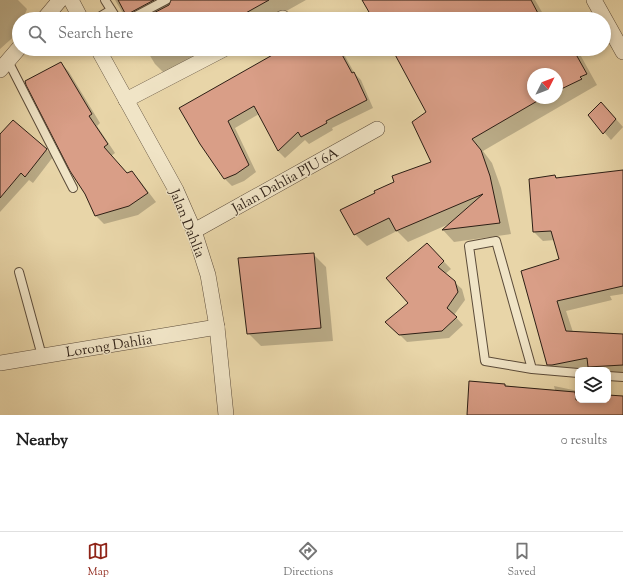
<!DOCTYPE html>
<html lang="en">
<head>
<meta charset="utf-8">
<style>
	:root { --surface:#fff; --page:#f2f2f2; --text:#222; --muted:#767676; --line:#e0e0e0; --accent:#8f2418 }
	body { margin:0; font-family:"Sorts Mill Goudy",serif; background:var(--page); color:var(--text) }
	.controls { position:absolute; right:12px; bottom:12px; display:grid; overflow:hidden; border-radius:8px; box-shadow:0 2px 6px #0003 }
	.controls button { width:36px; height:36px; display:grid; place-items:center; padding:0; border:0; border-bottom:1px solid var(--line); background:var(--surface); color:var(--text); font:20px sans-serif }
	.compass { position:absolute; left:527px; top:68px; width:36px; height:36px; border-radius:50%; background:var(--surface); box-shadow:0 2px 6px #0003; rotate:48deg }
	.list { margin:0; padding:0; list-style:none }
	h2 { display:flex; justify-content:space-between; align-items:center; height:52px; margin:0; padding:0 16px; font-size:17px }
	h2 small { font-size:13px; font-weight:400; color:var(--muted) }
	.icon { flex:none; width:22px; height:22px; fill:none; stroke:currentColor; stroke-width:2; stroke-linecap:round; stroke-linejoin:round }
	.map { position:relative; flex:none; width:623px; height:415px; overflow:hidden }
	.search { position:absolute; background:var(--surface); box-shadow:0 2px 6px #0003; left:12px; right:12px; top:12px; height:44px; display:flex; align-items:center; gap:10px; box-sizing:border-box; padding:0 14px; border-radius:22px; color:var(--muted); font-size:15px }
	.sheet { height:116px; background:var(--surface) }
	nav { display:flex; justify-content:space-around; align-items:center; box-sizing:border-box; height:56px; border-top:1px solid var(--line); background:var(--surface); font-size:11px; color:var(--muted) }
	nav a { display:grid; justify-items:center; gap:2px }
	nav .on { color:var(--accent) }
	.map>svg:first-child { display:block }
</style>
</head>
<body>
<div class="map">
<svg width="623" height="415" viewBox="0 0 623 415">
	<rect width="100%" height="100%" fill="#e8d5a8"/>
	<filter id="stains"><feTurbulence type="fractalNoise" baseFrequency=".005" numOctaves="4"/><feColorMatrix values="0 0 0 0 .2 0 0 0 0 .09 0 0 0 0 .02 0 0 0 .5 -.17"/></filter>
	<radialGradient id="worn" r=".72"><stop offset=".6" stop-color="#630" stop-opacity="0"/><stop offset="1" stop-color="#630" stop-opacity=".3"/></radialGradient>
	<g fill="#0003" fill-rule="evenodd">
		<path d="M0 0H18L27 9 23 19H19V32L0 49Z"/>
		<path d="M115 0H306L272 19H127L124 15Z"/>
		<path d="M364 0H535L546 19H374Z"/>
		<path d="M146 49H218L168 77 155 64Z"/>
		<path d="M285 49H341L355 74 361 80 373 108 332 128 333 130 309 144 305 140 285 158 278 151 259 114 235 128 256 172 244 181 232 186 225 179 201 144Z"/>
		<path d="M394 49H577L597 85 483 151 492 163 501 188 511 234 454 242 443 230 449 224 408 242 397 231 367 246 355 234 342 210 376 194 432 163 428 112ZM533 74H557V98H533Z"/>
		<path d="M61 63 69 72 100 123 97 126 115 153 111 156 128 174 131 172 140 181 156 202 138 215 104 224 96 216Z"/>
		<path d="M608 110 623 127 611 140 589 115Z"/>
		<path d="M0 135 46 149 53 157 33 183 29 180 0 212Z"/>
		<path d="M623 173V294L610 296 612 300 566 311 573 332 623 335V374L608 375V370H578L557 374 548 364 561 260 555 240 543 241 534 232 530 180 555 176 558 179Z"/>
		<path d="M427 244 451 269 445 274 462 289 465 300 454 315 463 325 449 338 407 342 387 322 409 303Z"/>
		<path d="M313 254 326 267 333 341 261 346 248 333Z"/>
		<path d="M470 381 525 388 555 390 554 386 578 391V400H608V396L623 397V415H468Z"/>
	</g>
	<g fill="#d99e87" stroke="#2d1f15">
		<path d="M118 0H154L126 15Z"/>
		<path d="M171 0H269L235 19H142L169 5Z"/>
		<path d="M362 0H531L541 19H373Z"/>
		<path d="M283 49H339L352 73 354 72 367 100 326 121 327 123 301 137 298 132 278 151 254 106 228 121 249 165 236 174 224 179 200 144 179 108Z"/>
		<path d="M392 49H573L587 74 580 77 582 79 557 91V74H533V98H546L540 102 539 100 472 139 481 150 490 176 500 223 442 230 483 194 396 231 389 218 354 235 340 210 375 193 374 191 394 182 392 176 431 162 412 122 426 112Z"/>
		<path d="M61 62 92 114 89 116 108 144 104 147 127 173 132 171 148 193 129 206 95 216 85 194 70 171 26 85 25 81Z"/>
		<path d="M601 102 616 119 603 134 588 115Z"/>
		<path d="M13 120 47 149 25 177 21 173 0 198V134Z"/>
		<path d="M623 170V286L557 301 566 331 623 334V365L588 367 587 358 552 365H547L521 271 559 259 551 231 533 232 529 179 555 175 556 178Z"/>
		<path d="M427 243 444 261 438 267 455 281 458 292 447 308 457 317 442 331 399 335 385 322 408 303 386 278Z"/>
		<path d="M314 253 321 328 247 334 238 258Z"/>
		<path d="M469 381 505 384V386L575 392 576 400H608V395L623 396V415H467Z"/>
	</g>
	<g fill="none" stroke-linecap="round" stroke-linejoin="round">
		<g stroke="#5c4c3a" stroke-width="10">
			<g id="lane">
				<path d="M105 0 117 19"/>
				<path d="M96 19 111 10"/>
				<path d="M130 19 166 0"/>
				<path d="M8 61 73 188"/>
				<path d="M19 272 42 356"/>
				<path d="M532 369 496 241 469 246 485 361 532 369 578 373"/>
				<path d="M608 376 623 377"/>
			</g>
		</g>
		<g stroke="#5c4c3a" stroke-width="16">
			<g id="street">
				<path d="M71 0 81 19"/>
				<path d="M594 0 623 52"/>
				<path d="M44 19 60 0"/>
				<path d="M281 19 283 18"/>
				<path d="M98 49 176 190 194 231 208 275 217 327 226 415"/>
				<path d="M0 70 19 48"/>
				<path d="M126 100 224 49"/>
				<path d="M194 231 377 129"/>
				<path d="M0 363 217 327"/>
			</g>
		</g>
		<use href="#lane" stroke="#f0e4c6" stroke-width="8"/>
		<use href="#street" stroke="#f0e4c6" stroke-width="15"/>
	</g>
	<g text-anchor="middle" stroke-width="3" stroke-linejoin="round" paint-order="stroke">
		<g font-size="14" fill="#2d1f15" stroke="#f0e4c6">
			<text transform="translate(285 180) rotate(-29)" y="5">Jalan Dahlia PJU 6A</text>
			<text transform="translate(188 223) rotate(68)" y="5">Jalan Dahlia</text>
			<text transform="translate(109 345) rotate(-9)" y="5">Lorong Dahlia</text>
		</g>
	</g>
	<rect width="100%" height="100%" filter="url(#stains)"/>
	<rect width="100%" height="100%" fill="url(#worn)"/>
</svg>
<div class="controls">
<button><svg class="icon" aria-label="layers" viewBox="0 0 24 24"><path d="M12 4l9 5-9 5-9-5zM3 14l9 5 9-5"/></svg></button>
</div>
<svg class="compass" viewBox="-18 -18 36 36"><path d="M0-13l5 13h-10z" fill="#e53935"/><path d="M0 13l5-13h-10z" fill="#767676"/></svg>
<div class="search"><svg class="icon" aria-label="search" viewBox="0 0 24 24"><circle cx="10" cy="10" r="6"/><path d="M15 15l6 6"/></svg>Search here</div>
</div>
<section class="sheet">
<h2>Nearby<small>0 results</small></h2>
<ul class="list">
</ul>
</section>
<nav>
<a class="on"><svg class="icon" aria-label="map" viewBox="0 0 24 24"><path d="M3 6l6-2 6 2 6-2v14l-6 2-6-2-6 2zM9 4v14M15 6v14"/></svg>Map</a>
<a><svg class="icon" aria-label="directions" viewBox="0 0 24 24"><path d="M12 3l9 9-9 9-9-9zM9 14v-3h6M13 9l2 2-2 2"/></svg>Directions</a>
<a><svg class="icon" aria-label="saved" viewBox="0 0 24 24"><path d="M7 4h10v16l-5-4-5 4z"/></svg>Saved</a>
</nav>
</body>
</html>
